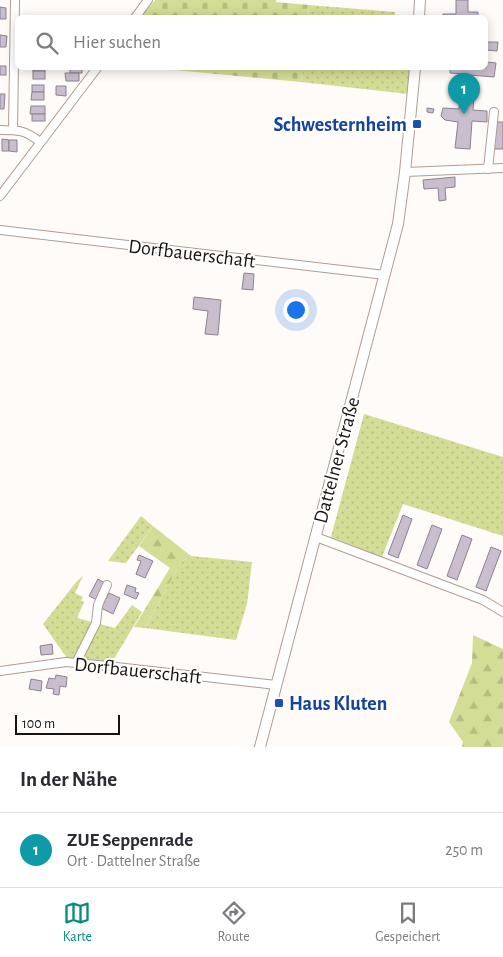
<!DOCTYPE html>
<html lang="de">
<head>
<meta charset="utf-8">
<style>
	:root { --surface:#fff; --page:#f7f7f7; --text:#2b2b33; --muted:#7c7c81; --line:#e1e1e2; --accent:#038e76 }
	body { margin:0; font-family:"Alegreya Sans",sans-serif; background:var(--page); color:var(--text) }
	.scale { position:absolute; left:15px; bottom:12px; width:105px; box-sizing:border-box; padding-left:5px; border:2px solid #19120f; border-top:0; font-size:14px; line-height:18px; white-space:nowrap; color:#19120f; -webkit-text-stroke:4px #fff; paint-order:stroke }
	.you { position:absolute; left:295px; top:309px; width:18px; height:18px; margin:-12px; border:4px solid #fff; border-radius:50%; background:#1a73e8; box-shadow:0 0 0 8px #1a73e833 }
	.badge { display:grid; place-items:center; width:32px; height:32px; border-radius:50%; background:var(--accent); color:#fff; font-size:16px; font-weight:700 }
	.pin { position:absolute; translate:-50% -41px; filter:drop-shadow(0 1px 2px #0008) }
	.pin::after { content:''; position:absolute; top:26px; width:18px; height:15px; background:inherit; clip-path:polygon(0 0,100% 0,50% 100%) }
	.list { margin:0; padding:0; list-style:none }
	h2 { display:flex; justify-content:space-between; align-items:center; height:65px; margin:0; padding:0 20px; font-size:21px }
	h2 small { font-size:16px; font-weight:400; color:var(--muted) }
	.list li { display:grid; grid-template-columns:32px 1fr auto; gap:15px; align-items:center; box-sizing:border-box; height:75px; padding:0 20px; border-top:1px solid var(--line) }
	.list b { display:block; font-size:19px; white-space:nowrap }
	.list p { margin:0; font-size:16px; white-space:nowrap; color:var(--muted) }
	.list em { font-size:16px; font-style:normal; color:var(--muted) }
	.icon { flex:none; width:28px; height:28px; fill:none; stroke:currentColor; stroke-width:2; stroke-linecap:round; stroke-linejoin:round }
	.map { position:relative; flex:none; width:503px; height:747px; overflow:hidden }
	.search { position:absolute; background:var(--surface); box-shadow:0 2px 12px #0003; left:15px; right:15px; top:15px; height:55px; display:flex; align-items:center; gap:12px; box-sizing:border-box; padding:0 18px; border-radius:8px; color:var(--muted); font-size:19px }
	.sheet { height:140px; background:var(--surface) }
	nav { display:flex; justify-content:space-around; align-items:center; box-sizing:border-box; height:70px; border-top:1px solid var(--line); background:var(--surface); font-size:14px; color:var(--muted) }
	nav a { display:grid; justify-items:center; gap:2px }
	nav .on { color:var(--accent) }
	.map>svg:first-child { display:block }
</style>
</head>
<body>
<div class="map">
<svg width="503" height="747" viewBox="0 0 503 747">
	<defs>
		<pattern id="grass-dots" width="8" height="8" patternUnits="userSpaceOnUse" patternTransform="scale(1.25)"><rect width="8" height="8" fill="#d4dd95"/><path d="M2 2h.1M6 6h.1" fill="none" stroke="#b5bd7f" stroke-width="1.8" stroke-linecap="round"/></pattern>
		<pattern id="forest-firs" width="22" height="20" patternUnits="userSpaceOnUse" patternTransform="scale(1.25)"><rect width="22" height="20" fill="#d4dd95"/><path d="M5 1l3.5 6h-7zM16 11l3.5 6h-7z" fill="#b5bd7f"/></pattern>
		<pattern id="cemetery-stones" width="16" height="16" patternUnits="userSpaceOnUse" patternTransform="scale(1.25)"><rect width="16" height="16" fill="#d4dd95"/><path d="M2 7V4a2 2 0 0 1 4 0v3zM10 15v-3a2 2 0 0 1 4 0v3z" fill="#b5bd7f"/></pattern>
	</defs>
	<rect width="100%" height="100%" fill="#fffbf8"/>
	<g fill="url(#grass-dots)">
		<path d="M309 5 395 12V17L308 18Z"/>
		<path d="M303 68H411L408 94 301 82Z"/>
		<path d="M364 414 503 457V536L403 504 382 557 331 537Z"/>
		<path d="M141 516 153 526 126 563 108 561Z"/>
		<path d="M191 556 252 562 247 604 236 640 145 628 181 562Z"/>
		<path d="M83 576 75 593 83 597 81 601 84 602 77 618 115 628 132 605 142 612 111 664 67 661V658L43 624 77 581Z"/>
	</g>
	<g fill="url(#forest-firs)">
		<path d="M153 526 191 556 181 562 145 628 134 627 170 568 139 546Z"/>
		<path d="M473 635 503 649V747H462L463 742 449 722 472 663Z"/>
	</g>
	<g fill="url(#cemetery-stones)">
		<path d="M155 0H276V2L309 5 308 17H141Z"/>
		<path d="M153 68H303L301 82Z"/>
	</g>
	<g fill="#c9bdce" stroke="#8c8191">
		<path d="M456 0H468V12H478V18H442L443 14H456Z"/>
		<path d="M0 7 6 8V19H0Z"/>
		<path d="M0 35 7 36 6 47H0Z"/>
		<path d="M486 42H498L497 51 486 50Z"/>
		<path d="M486 62 496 63 494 77 470 75 469 81H463V74L450 73V68H486Z"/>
		<rect x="0" y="66" width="6" height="9"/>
		<rect x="33" y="68" width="12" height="3"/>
		<rect x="70" y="68" width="12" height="5"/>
		<rect x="33" y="71" width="12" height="8"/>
		<path d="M65 73H79V81H66Z"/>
		<path d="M461 81 475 82 473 110 487 111V122L472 121 470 149 455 148 458 122 445 120 441 116 443 108 459 109Z"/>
		<rect x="32" y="85" width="12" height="7"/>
		<path d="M56 86H66V96L56 95Z"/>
		<path d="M32 92H44V100H31Z"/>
		<path d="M0 94H5L4 109H0Z"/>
		<path d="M31 106H45V114H30Z"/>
		<path d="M427 108 434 109 433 113 427 112Z"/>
		<rect x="32" y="114" width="13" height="7"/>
		<path d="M497 122H503V149H494Z"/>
		<path d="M2 139 9 140V151H2Z"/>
		<path d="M9 140H17V152L9 151Z"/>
		<path d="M455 177V187L445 188 446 200 439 201 438 188 424 189 423 180Z"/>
		<path d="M244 273 254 274 253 290 242 289Z"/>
		<path d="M194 297 221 300 218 335 205 334 208 311 193 309Z"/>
		<path d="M403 515 412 519 398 558 388 554Z"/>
		<path d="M432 525 442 529 427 569 417 565Z"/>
		<path d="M462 535 472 539 457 580 447 576Z"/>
		<path d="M491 547 501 551 486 591 476 587Z"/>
		<path d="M139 555 153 561 145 578 136 574 141 561 137 560Z"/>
		<path d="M98 579 105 583 97 600 89 596Z"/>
		<path d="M127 585 136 588 135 592 139 593 136 599 124 594Z"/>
		<path d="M109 593 120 598 113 614 101 608Z"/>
		<path d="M52 644 53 654 41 655 40 646Z"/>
		<path d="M56 675 67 677 66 687 60 686 59 695 53 694 54 689 46 688 49 678 55 679Z"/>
		<path d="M31 679 42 681 41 691 29 689Z"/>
	</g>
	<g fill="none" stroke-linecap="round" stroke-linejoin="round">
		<g stroke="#b09c92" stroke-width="10">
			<g id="minor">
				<path d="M135 18 148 0"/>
				<path d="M0 130C19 130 25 130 40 142"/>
				<path d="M13 130 15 0"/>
				<path d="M488 169 494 112"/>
				<path d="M405 172 503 168"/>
				<path d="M0 196 97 68"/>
				<path d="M0 230 385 275"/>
				<path d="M316 537 483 600 503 612"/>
				<path d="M76 663 96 623 98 605 107 585"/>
				<path d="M0 671 66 662 108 666 276 685"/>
			</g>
		</g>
		<g stroke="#b09c92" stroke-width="12">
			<g id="major">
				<path d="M419 18 420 0"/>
				<path d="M260 747 398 224 405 172 415 68"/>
			</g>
		</g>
		<use href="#minor" stroke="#fff" stroke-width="8"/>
		<use href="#major" stroke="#fff" stroke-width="10"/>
	</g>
	<g fill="#1a4fb4" stroke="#fff" stroke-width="2">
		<rect x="412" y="119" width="10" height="10" rx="2.5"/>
		<rect x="274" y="698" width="10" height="10" rx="2.5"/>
	</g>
	<g text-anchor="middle" stroke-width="4" stroke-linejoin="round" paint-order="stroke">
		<g font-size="20" font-weight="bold" fill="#164399" stroke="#fff" text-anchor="end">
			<text x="407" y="131">Schwesternheim</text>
			<text x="289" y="710" text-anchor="start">Haus Kluten</text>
		</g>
		<g font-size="20" fill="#19120f" stroke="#fff">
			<text transform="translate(192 253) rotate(7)" y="7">Dorfbauerschaft</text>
			<text transform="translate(336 460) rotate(-75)" y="7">Dattelner Straße</text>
			<text transform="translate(138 670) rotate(6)" y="7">Dorfbauerschaft</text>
		</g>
	</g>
</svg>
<div class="scale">100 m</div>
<div class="you"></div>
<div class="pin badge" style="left:464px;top:114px;background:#0f9aa8">1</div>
<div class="search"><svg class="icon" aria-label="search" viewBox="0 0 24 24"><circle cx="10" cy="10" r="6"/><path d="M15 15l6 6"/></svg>Hier suchen</div>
</div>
<section class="sheet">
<h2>In der Nähe<small></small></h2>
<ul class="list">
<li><span class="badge" style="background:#0f9aa8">1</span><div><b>ZUE Seppenrade</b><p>Ort · Dattelner Straße</p></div><em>250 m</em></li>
</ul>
</section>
<nav>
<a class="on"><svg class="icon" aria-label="map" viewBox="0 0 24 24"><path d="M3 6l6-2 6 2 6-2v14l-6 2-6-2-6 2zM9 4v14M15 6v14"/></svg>Karte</a>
<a><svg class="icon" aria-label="directions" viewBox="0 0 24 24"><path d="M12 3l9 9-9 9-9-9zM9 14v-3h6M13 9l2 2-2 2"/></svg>Route</a>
<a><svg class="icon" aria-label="saved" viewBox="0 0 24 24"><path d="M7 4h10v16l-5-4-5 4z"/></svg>Gespeichert</a>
</nav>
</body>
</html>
